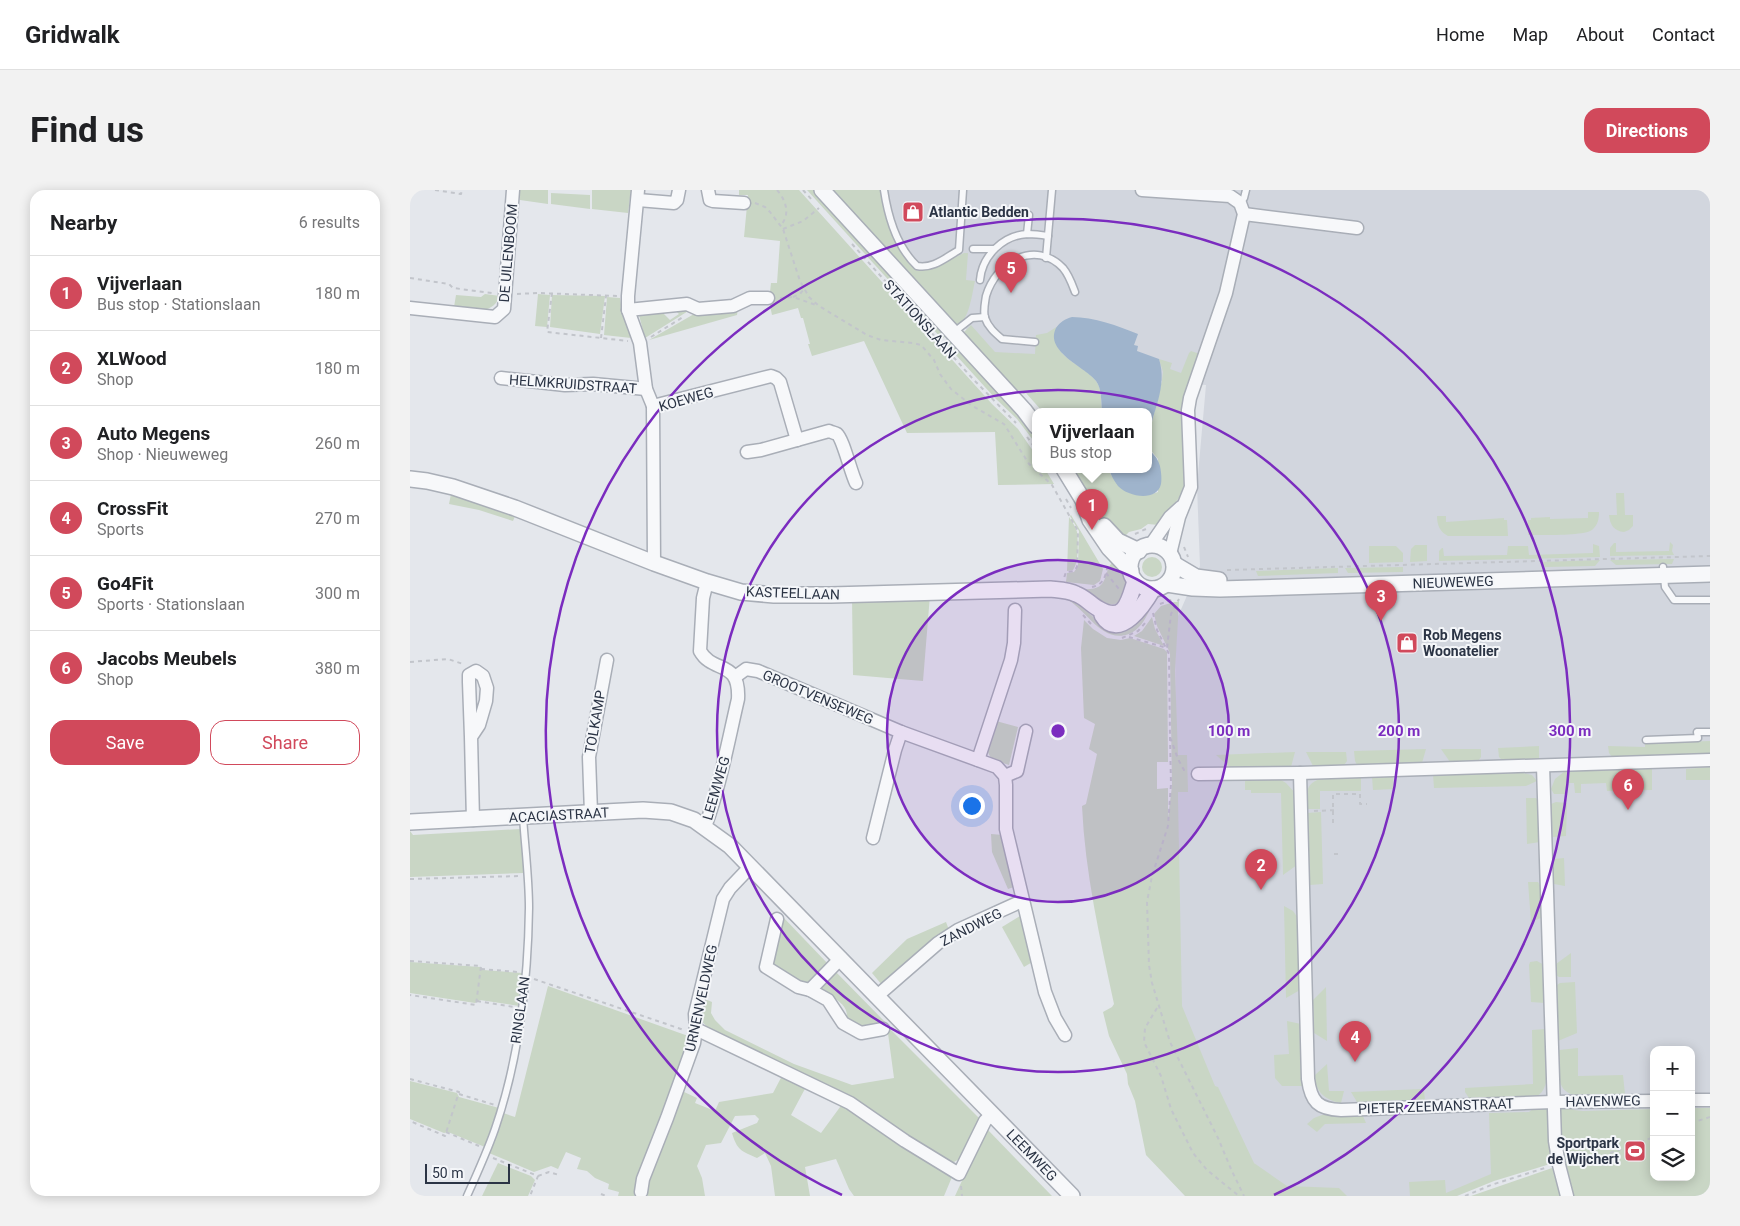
<!DOCTYPE html>
<html lang="en">
<head>
<meta charset="utf-8">
<style>
	:root { --surface:#fff; --page:#f2f2f2; --text:#202124; --muted:#757577; --line:#e0e0e0; --accent:#d1495b }
	body { margin:0; font-family:Roboto,sans-serif; background:var(--page); color:var(--text) }
	.controls { position:absolute; right:15px; bottom:15px; display:grid; overflow:hidden; border-radius:10px; box-shadow:0 2px 12px #0003 }
	.controls button { width:45px; height:45px; display:grid; place-items:center; padding:0; border:0; border-bottom:1px solid var(--line); background:var(--surface); color:var(--text); font:25px sans-serif }
	.scale { position:absolute; left:15px; bottom:12px; width:85px; box-sizing:border-box; padding-left:5px; border:2px solid #2b3445; border-top:0; font-size:14px; line-height:18px; white-space:nowrap; color:#2b3445; -webkit-text-stroke:4px #f4f6f9; paint-order:stroke }
	.you { position:absolute; left:561px; top:615px; width:18px; height:18px; margin:-12px; border:4px solid #fff; border-radius:50%; background:#1a73e8; box-shadow:0 0 0 8px #1a73e833 }
	.badge { display:grid; place-items:center; width:32px; height:32px; border-radius:50%; background:var(--accent); color:#fff; font-size:16px; font-weight:700 }
	.pin { position:absolute; translate:-50% -41px; filter:drop-shadow(0 1px 2px #0008) }
	.pin::after { content:''; position:absolute; top:26px; width:18px; height:15px; background:inherit; clip-path:polygon(0 0,100% 0,50% 100%) }
	.popup { position:absolute; left:622px; top:218px; width:120px; height:65px; box-sizing:border-box; display:grid; place-content:center; border-radius:10px; background:var(--surface); filter:drop-shadow(0 1px 4px #0005); font-size:16px; white-space:nowrap; color:var(--muted) }
	.popup b { font-size:19px; color:var(--text) }
	.popup::after { content:''; position:absolute; left:50%; top:100%; margin-left:-10px; border:10px solid transparent; border-top-color:var(--surface) }
	.list { margin:0; padding:0; list-style:none }
	h2 { display:flex; justify-content:space-between; align-items:center; height:65px; margin:0; padding:0 20px; font-size:21px }
	h2 small { font-size:16px; font-weight:400; color:var(--muted) }
	.list li { display:grid; grid-template-columns:32px 1fr auto; gap:15px; align-items:center; box-sizing:border-box; height:75px; padding:0 20px; border-top:1px solid var(--line) }
	.list b { display:block; font-size:19px; white-space:nowrap }
	.list p { margin:0; font-size:16px; white-space:nowrap; color:var(--muted) }
	.list em { font-size:16px; font-style:normal; color:var(--muted) }
	.actions { display:flex; gap:10px; padding:15px 20px }
	.actions a { flex:1; padding:11px 0; border:1px solid var(--accent); border-radius:15px; text-align:center; font-size:18px; color:var(--accent) }
	.actions .main { background:var(--accent); color:#fff }
	.icon { flex:none; width:28px; height:28px; fill:none; stroke:currentColor; stroke-width:2; stroke-linecap:round; stroke-linejoin:round }
	.map { position:relative; flex:none; width:1300px; height:1006px; overflow:hidden; border-radius:15px }
	header { display:flex; align-items:center; gap:30px; box-sizing:border-box; height:70px; padding:0 25px; background:var(--surface); border-bottom:1px solid var(--line) }
	header strong { font-size:24px }
	nav { display:flex; gap:28px; margin-inline-start:auto; font-size:18px }
	.intro { display:flex; align-items:center; justify-content:space-between; box-sizing:border-box; height:120px; padding:0 30px }
	h1 { margin:0; font-size:35px }
	.button { padding:12px 22px; border-radius:15px; background:var(--accent); color:#fff; font-size:18px; font-weight:700 }
	main { display:flex; gap:30px; padding:0 30px }
	aside { flex:1; background:var(--surface); border-radius:15px; box-shadow:0 2px 12px #0003 }
	.map>svg:first-child { display:block }
</style>
</head>
<body>
<header>
<strong>Gridwalk</strong>
<nav><a>Home</a><a>Map</a><a>About</a><a>Contact</a></nav>
</header>
<div class="intro"><h1>Find us</h1><a class="button">Directions</a></div>
<main>
<aside>
<h2>Nearby<small>6 results</small></h2>
<ul class="list">
<li><span class="badge">1</span><div><b>Vijverlaan</b><p>Bus stop · Stationslaan</p></div><em>180 m</em></li>
<li><span class="badge">2</span><div><b>XLWood</b><p>Shop</p></div><em>180 m</em></li>
<li><span class="badge">3</span><div><b>Auto Megens</b><p>Shop · Nieuweweg</p></div><em>260 m</em></li>
<li><span class="badge">4</span><div><b>CrossFit</b><p>Sports</p></div><em>270 m</em></li>
<li><span class="badge">5</span><div><b>Go4Fit</b><p>Sports · Stationslaan</p></div><em>300 m</em></li>
<li><span class="badge">6</span><div><b>Jacobs Meubels</b><p>Shop</p></div><em>380 m</em></li>
</ul>
<div class="actions"><a class="main">Save</a><a>Share</a></div>
</aside>
<div class="map">
<svg width="1300" height="1006" viewBox="0 0 1300 1006">
	<rect width="100%" height="100%" fill="#e4e7ec"/>
	<path fill="#d2d6de" d="M429 0H1300V923H1281V860H1244V923L1039 1006H882L831 962 767 822 765 433 790 376 787 296 796 195 589 176 466 38Z"/>
	<g fill="#c9d6c5">
		<path d="M110 0H138V14L110 10Z"/>
		<path d="M182 0H221L218 23 182 19Z"/>
		<path d="M329 0H389L582 214 608 239 621 258 626 265V279H635L644 294 588 295 585 242 497 243 454 151 402 166 398 154H400L393 128H391L388 118 362 125 359 111 361 93H367L370 51 334 47 338 5H329Z"/>
		<path d="M397 0H404L537 145 532 149Z"/>
		<path d="M420 0H471C475 29 485 61 507 81L523 78 554 63H558L556 90 565 91C562 103 559 136 544 135Z"/>
		<path d="M141 3 180 5V19L141 14Z"/>
		<path d="M75 104 90 106C81 127 62 119 44 117L46 105 71 107Z"/>
		<path d="M128 104 140 105 137 137 125 136Z"/>
		<path d="M142 105 195 106 190 144 140 137Z"/>
		<path d="M197 107 210 108 212 121 221 148 194 145Z"/>
		<path d="M263 118H283L235 148 229 125 253 123 260 130 269 124Z"/>
		<path d="M328 118 327 125 239 150 291 120Z"/>
		<path d="M561 135 585 162 625 164 626 145 637 143 648 136C634 165 675 175 686 191 692 199 691 212 692 221H632L616 203 614 204 596 193 553 143Z"/>
		<path d="M539 147 596 209 626 244V254L607 229 585 208 534 152Z"/>
		<path d="M781 161 790 164 774 209V301L749 335 738 334 731 339 719 342 713 348C690 328 675 305 660 279H699L701 285 739 305 748 302V269L739 258 738 249 752 190 753 182 749 169 762 173 760 179 771 183 779 163Z"/>
		<path d="M1206 303H1214L1215 325H1223V336L1219 340 1214 342C1204 341 1200 335 1199 325H1207Z"/>
		<path d="M41 304 105 326 103 331 69 320 39 314Z"/>
		<path d="M1178 322H1189C1189 329 1188 335 1182 340 1174 346 1131 345 1118 345V330H1121V328L1140 327V329L1178 328Z"/>
		<path d="M661 325 693 379 690 391 684 395 656 392 657 383 664 382 668 376 669 341 660 326Z"/>
		<path d="M1027 326H1036V332L1094 328V330H1097L1098 346H1038C1030 342 1027 335 1027 326Z"/>
		<path d="M659 327C662 332 666 337 667 342 668 352 669 372 663 380L657 381Z"/>
		<path d="M1260 352 1263 355 1262 361 1264 365 1200 366V358L1204 353H1206V362L1259 361Z"/>
		<path d="M1183 354 1189 356 1190 367 1029 371V361L1032 358H1033L1034 366 1097 365 1098 356H1118L1119 365 1183 363Z"/>
		<path d="M1005 355H1017V371L1000 372 1001 359Z"/>
		<path d="M959 356H986L993 363V372L959 373Z"/>
		<circle cx="742" cy="377" r="10"/>
		<path d="M705 369C721 391 720 389 710 413L699 415 672 399C702 401 690 384 705 369Z"/>
		<path d="M1264 369 1262 374 1206 375 1200 370Z"/>
		<path d="M1190 370 1185 376 1135 377 1131 372Z"/>
		<path d="M993 377V382L938 383 935 378Z"/>
		<path d="M928 378V383L848 386 846 381Z"/>
		<path d="M520 405 513 491 443 485 442 407Z"/>
		<path d="M657 407 670 415 690 433 735 419 739 421C735 430 729 440 719 444 691 454 677 419 656 409Z"/>
		<path d="M764 412H769L765 481 768 565H777L778 602H768V609L772 816 805 896 808 897 844 973 877 996 929 998 937 1006H775L736 965 725 911 718 894 717 884 699 846 693 822 702 817 704 814C690 748 675 683 672 616L676 614 687 564 679 559 685 534 674 528 671 458 674 430 683 439 697 448 711 450 720 448 754 459 757 462 758 572H747V599L758 598V628L762 596 760 463 747 436 744 424 751 416Z"/>
		<path d="M742 427 745 439 754 456 724 446 732 441Z"/>
		<path d="M586 531 608 537 599 575C594 573 587 572 583 569 571 562 583 540 586 531Z"/>
		<path d="M1300 551V565L1203 568 1199 563 1198 556 1235 557V553Z"/>
		<path d="M1129 556V570L1093 571 1089 567 1088 558Z"/>
		<path d="M1016 559 1012 573 947 575 945 571 944 561Z"/>
		<path d="M1031 559H1071V567L1068 571 1040 572Z"/>
		<path d="M885 562 881 577 822 579 806 565Z"/>
		<path d="M896 562H936L937 571 934 575 903 576Z"/>
		<path d="M1300 577V590H1276V579Z"/>
		<path d="M1242 579V600L1197 601 1196 593 1171 594V603H1165L1164 593H1156L1157 604H1144L1141 599 1145 589 1155 581Z"/>
		<path d="M1113 583 1122 585 1127 591 1116 596 1024 598 1023 585H1025Z"/>
		<path d="M983 586 984 599 963 600 962 587Z"/>
		<path d="M951 587V601H910V619H897C897 613 896 605 898 599 904 583 937 587 951 587Z"/>
		<path d="M863 589 871 590 876 593 886 604 887 675 873 685 871 603H841V600H835V590Z"/>
		<path d="M1116 608H1126L1129 611 1130 652 1117 654Z"/>
		<path d="M1146 612 1157 613 1156 646 1143 647 1141 614Z"/>
		<path d="M911 622 913 694 900 695 897 623Z"/>
		<path d="M111 639 114 683 0 687V641L3 645Z"/>
		<path d="M581 644 593 645 597 669 604 697 598 699 582 662Z"/>
		<path d="M1154 668 1155 696 1144 694 1143 669Z"/>
		<path d="M1118 692H1128L1131 697 1133 727 1121 732Z"/>
		<path d="M874 716 883 721 888 728 890 800 876 808Z"/>
		<path d="M372 726 419 775 397 795 362 776Z"/>
		<path d="M610 726 624 771 614 777 592 737Z"/>
		<path d="M536 732 539 740 472 795 462 783 497 749Z"/>
		<path d="M1161 763V787H1149L1146 785V774Z"/>
		<path d="M1127 771 1134 775 1135 813 1121 812 1119 775 1120 772Z"/>
		<path d="M0 772 70 777 73 780 112 783 109 816 70 810 65 813 0 803Z"/>
		<path d="M424 780 476 833 452 837 437 830C439 813 424 809 411 800V797Z"/>
		<path d="M1165 792 1167 843 1148 851 1147 795 1150 793Z"/>
		<path d="M138 796 281 847 224 1006H208L209 1002 198 999 199 994 185 988 177 981 167 979 171 968 156 962 148 979 141 976 124 982 79 963 93 923 105 927Z"/>
		<path d="M916 797 917 851 904 843 903 810Z"/>
		<path d="M292 808 302 812 301 823 305 830 315 840 384 874 442 895 484 888 477 836 570 929 551 968 544 972H538L298 838 290 829Z"/>
		<path d="M877 831 891 834 893 896H872L865 888 864 865 879 864Z"/>
		<path d="M1136 839C1137 857 1144 901 1125 907L1059 908 1055 902V898L1123 894 1122 840Z"/>
		<path d="M1168 858V886L1213 885 1215 904 1165 905C1144 902 1149 876 1149 860Z"/>
		<path d="M917 874 919 901H934L931 913C915 910 905 902 905 885Z"/>
		<path d="M373 884 397 895 381 925 411 943 433 913 542 987 534 1006H444L439 999 426 969 395 977 400 1006H365L361 976 355 963 347 968C331 961 327 960 322 943L347 933 349 929 345 925 325 926 311 953 296 955 287 976 292 988 295 1006H238C231 989 264 921 272 901L287 908 285 913 305 921 309 912 363 903Z"/>
		<path d="M0 891 47 903 49 907 89 918 75 957 38 942 34 943 0 929Z"/>
		<path d="M1012 899 1014 901 1015 910 947 912 941 902Z"/>
		<path d="M1159 916 1164 920 1173 921 1244 919V987H1281V918H1300V1006H1061L1142 978 1148 981 1150 920 1155 917Z"/>
		<path d="M1125 917 1135 918 1138 920 1143 971 1140 974 1084 991 1047 1006H1000L999 992 1035 990 1036 1003 1081 984 1079 923 1119 922Z"/>
		<path d="M952 924 956 933 915 934 907 942 897 934 904 928 912 925Z"/>
		<path d="M576 938 642 1006H545Z"/>
		<path d="M88 973 121 986 125 990 118 1006H72Z"/>
	</g>
	<g fill="#9fb4cc">
		<path d="M662 127C684 127 708 136 728 144L724 155 728 156 727 161 749 169C758 197 742 222 738 249V221H692C691 212 692 199 686 191 677 178 634 162 646 138 650 132 655 129 662 127Z"/>
		<path d="M738 254C739 262 745 264 748 271 751 276 752 288 751 294 747 312 718 307 708 296 704 291 701 285 699 279H738Z"/>
	</g>
	<g fill="none" stroke-linecap="round" stroke-linejoin="round">
		<g stroke="#a9aeb7" stroke-width="9">
			<g id="service">
				<path d="M474 0C478 27 487 57 507 76 523 79 535 68 549 60L553 0"/>
				<path d="M830 13 834 8 836 0"/>
				<path d="M617 44 619 25"/>
				<path d="M563 59H584"/>
				<path d="M636 68 642 0"/>
				<path d="M570 90C572 66 593 45 618 44 625 44 632 45 638 46"/>
				<path d="M544 142 562 128 575 127"/>
				<path d="M625 152 592 149C585 143 578 137 575 128 573 121 575 113 576 106 586 72 625 49 653 78 659 85 662 94 665 102"/>
				<path d="M1253 377 1255 397 1264 410H1300"/>
				<path d="M1236 550 1288 548 1287 542H1300"/>
				<path d="M57 1006C67 984 77 962 85 939 109 869 118 792 119 718 119 688 115 657 113 627"/>
			</g>
		</g>
		<g stroke="#a9aeb7" stroke-width="15">
			<g id="minor">
				<path d="M228 0 218 106V120L230 153 236 199 243 216"/>
				<path d="M298 0 300 10 303 11 334 13"/>
				<path d="M732 0 820 6 830 13 834 24 816 103 780 208 778 220 781 297 769 327 760 364"/>
				<path d="M228 10 264 13 267 10 269 0"/>
				<path d="M834 24 947 38"/>
				<path d="M0 118 85 127 94 119 103 0"/>
				<path d="M218 120 277 114 288 119 323 116 340 108H358"/>
				<path d="M91 188 155 195 183 194 236 199"/>
				<path d="M337 262 351 260 419 241C421 242 425 243 427 244 433 249 441 283 446 293"/>
				<path d="M740 356 760 327 771 317"/>
				<path d="M244 373 243 216 361 186 366 188 370 192 387 250"/>
				<path d="M325 487 336 479 348 481 491 542 587 577 595 586 596 595V639L635 802 645 828 655 845"/>
				<path d="M61 547 59 492V485L66 481 73 486 77 498 76 511 69 535 61 547 63 630"/>
				<path d="M568 570 601 470 604 453 605 420"/>
				<path d="M1133 576 1145 951 1149 975 1157 1006"/>
				<path d="M890 583 898 889C901 912 908 919 931 920L1143 912 1244 911"/>
				<path d="M788 584 890 583 1300 570"/>
				<path d="M595 586 607 581 616 541"/>
				<path d="M181 623 179 567 197 470"/>
				<path d="M295 637C310 596 318 552 328 509 330 469 303 484 290 461L293 408 297 392"/>
				<path d="M463 648 485 560 491 542"/>
				<path d="M367 729 356 777 388 797 400 800 418 810 433 833 451 843 473 839"/>
				<path d="M400 800 431 768"/>
				<path d="M467 806 528 753 548 740 612 711"/>
				<path d="M286 839 440 913 495 951 549 984 575 931 582 924"/>
				<path d="M1281 910H1300"/>
				<path d="M231 1002 233 989 257 928 284 853 286 839 285 824 313 709 320 698 340 677"/>
			</g>
		</g>
		<g stroke="#a9aeb7" stroke-width="18">
			<g id="tertiary">
				<path d="M412 0 614 220 626 236"/>
				<path d="M654 279 673 310 680 330 699 358 721 381"/>
				<path d="M0 289 17 291 43 297 105 318 244 373 297 392 331 402 364 405H421L640 399C649 400 658 400 666 404 675 407 681 415 689 419 715 434 719 410 725 391"/>
				<path d="M694 336 708 351 729 361"/>
				<circle cx="742" cy="377" r="22"/>
				<path d="M764 374 786 387 809 390"/>
				<path d="M757 394 783 398 810 399 1300 384"/>
				<path d="M692 425C709 453 735 413 743 399"/>
				<path d="M0 632 233 620 261 622 284 630 320 656 662 1006"/>
			</g>
		</g>
		<g stroke="#c2c5cb" stroke-width="2" stroke-dasharray="4 4" stroke-linecap="butt">
			<path d="M25 0 51 4 52 0"/>
			<path d="M367 0C376 10 381 25 370 36"/>
			<path d="M393 0 402 10"/>
			<path d="M345 13 355 17 360 22 373 39 390 91 399 107 409 116 457 145 471 150 503 153 511 155 524 170 530 184 541 199 561 215 594 234 619 274 642 295 668 341 667 377 664 381 656 382 654 388"/>
			<path d="M373 39 393 31 409 18"/>
			<path d="M442 54 563 189 606 233"/>
			<path d="M0 88 39 94 43 98 82 103"/>
			<path d="M142 103 137 142 218 151"/>
			<path d="M107 104 128 103 207 106"/>
			<path d="M383 107 390 104 394 99"/>
			<path d="M370 108 383 107 406 115"/>
			<path d="M241 147 273 127"/>
			<path d="M191 148 196 106"/>
			<path d="M617 247 626 259"/>
			<path d="M638 279 641 284"/>
			<path d="M656 309 661 318"/>
			<path d="M725 344 736 339"/>
			<path d="M774 357 778 367"/>
			<path d="M817 380 1300 366"/>
			<path d="M696 383 709 399"/>
			<path d="M682 397C695 394 695 386 698 375"/>
			<path d="M750 414 764 409"/>
			<path d="M743 423 747 440 759 464 760 547 768 569 774 580H776"/>
			<path d="M673 425 681 434"/>
			<path d="M719 447 757 458 761 424 769 409"/>
			<path d="M712 448 728 441 736 432"/>
			<path d="M0 472 38 469 53 474"/>
			<path d="M760 547 761 594 758 636 742 686 737 712 739 775 742 793 760 852 808 948 821 979 834 1006"/>
			<path d="M904 621 928 620"/>
			<path d="M923 633V604H950V614H957"/>
			<path d="M924 664H929"/>
			<path d="M0 689 110 686"/>
			<path d="M0 771 71 776 66 815 0 805"/>
			<path d="M71 779 108 782"/>
			<path d="M124 789 274 840"/>
			<path d="M67 811 104 817"/>
			<path d="M747 818 735 838 734 852 751 886 761 919 783 963 797 980 829 1006"/>
			<path d="M0 889 49 902 35 946 0 931"/>
			<path d="M49 904 85 915"/>
			<path d="M1281 933 1300 927"/>
			<path d="M36 942 69 956"/>
			<path d="M83 968 128 986 120 1006"/>
			<path d="M1162 974H1170L1244 947"/>
			<path d="M128 986 139 982 149 985"/>
			<path d="M551 996 552 1006"/>
			<path d="M191 1004 196 1006"/>
			<path d="M1055 1006 1081 995 1138 977"/>
		</g>
		<use href="#service" stroke="#f7f8fa" stroke-width="6"/>
		<use href="#minor" stroke="#f7f8fa" stroke-width="12"/>
		<use href="#tertiary" stroke="#f7f8fa" stroke-width="15"/>
	</g>
	<circle cx="648" cy="541" r="171" fill="#7b2cbf" fill-opacity=".12"/>
	<g fill="none" stroke="#7b2cbf" stroke-width="2.5">
		<circle cx="648" cy="541" r="171"/>
		<circle cx="648" cy="541" r="341"/>
		<path d="M432 1005A512 512 0 1 1 864 1005"/>
	</g>
	<defs>
		<g id="shop-square" transform="scale(1.125)"><rect x="-9" y="-9" width="18" height="18" rx="4" fill="#d1495b" stroke="#f4f6f9"/><path d="M-5-2.5h2.3a2.7 3.5 0 0 1 5.4 0H5L5.5 6h-11ZM-1.5-2.5h3a1.5 2.3 0 0 0-3 0Z" fill="#fff"/></g>
		<g id="stadium-square" transform="scale(1.125)"><rect x="-9" y="-9" width="18" height="18" rx="4" fill="#d1495b" stroke="#f4f6f9"/><path d="M0-5a6.5 5 0 1 0 0 10a6.5 5 0 1 0 0-10ZM-3.5-1.8h7v3.6h-7Z" fill="#fff"/></g>
	</defs>
	<g fill-rule="evenodd">
		<use href="#shop-square" x="503" y="22"/>
		<use href="#shop-square" x="997" y="453"/>
		<use href="#stadium-square" x="1225" y="961"/>
	</g>
	<g text-anchor="middle" stroke-width="4" stroke-linejoin="round" paint-order="stroke">
		<g font-size="14" font-weight="bold" fill="#2b3445" stroke="#f4f6f9" text-anchor="start">
			<text x="519" y="27">Atlantic Bedden</text>
			<text x="1013" y="450">Rob Megens<tspan x="1013" dy="16">Woonatelier</tspan></text>
			<text x="1209" y="958" text-anchor="end">Sportpark<tspan x="1209" dy="16">de Wijchert</tspan></text>
		</g>
		<g font-size="14" fill="#2b3445" stroke="#f4f6f9">
			<text transform="translate(98 63) rotate(-85)" y="5">DE UILENBOOM</text>
			<text transform="translate(510 129) rotate(48)" y="5">STATIONSLAAN</text>
			<text transform="translate(163 194) rotate(4)" y="5">HELMKRUIDSTRAAT</text>
			<text transform="translate(276 209) rotate(-16)" y="5">KOEWEG</text>
			<text transform="translate(1043 392) rotate(-2)" y="5">NIEUWEWEG</text>
			<text transform="translate(383 403) rotate(2)" y="5">KASTEELLAAN</text>
			<text transform="translate(408 507) rotate(23)" y="5">GROOTVENSEWEG</text>
			<text transform="translate(185 532) rotate(-80)" y="5">TOLKAMP</text>
			<text transform="translate(306 598) rotate(-74)" y="5">LEEMWEG</text>
			<text transform="translate(149 625) rotate(-3)" y="5">ACACIASTRAAT</text>
			<text transform="translate(561 737) rotate(-27)" y="5">ZANDWEG</text>
			<text transform="translate(291 808) rotate(-78)" y="5">URNENVELDWEG</text>
			<text transform="translate(110 820) rotate(-82)" y="5">RINGLAAN</text>
			<text transform="translate(1193 911) rotate(-1)" y="5">HAVENWEG</text>
			<text transform="translate(1026 916) rotate(-2)" y="5">PIETER ZEEMANSTRAAT</text>
			<text transform="translate(622 965) rotate(46)" y="5">LEEMWEG</text>
		</g>
	</g>
	<circle cx="648" cy="541" r="8" fill="#7b2cbf" stroke="#f4f6f9" stroke-width="2.5"/>
	<g font-size="15" text-anchor="middle" font-weight="bold" fill="#7b2cbf" stroke="#f4f6f9" stroke-width="4" stroke-linejoin="round" paint-order="stroke">
		<text x="819" y="546">100 m</text>
		<text x="989" y="546">200 m</text>
		<text x="1160" y="546">300 m</text>
	</g>
</svg>
<div class="controls">
<button>+</button>
<button>−</button>
<button><svg class="icon" aria-label="layers" viewBox="0 0 24 24"><path d="M12 4l9 5-9 5-9-5zM3 14l9 5 9-5"/></svg></button>
</div>
<div class="scale">50 m</div>
<div class="you"></div>
<div class="pin badge" style="left:682px;top:340px">1</div>
<div class="popup"><b>Vijverlaan</b>Bus stop</div>
<div class="pin badge" style="left:851px;top:700px">2</div>
<div class="pin badge" style="left:971px;top:431px">3</div>
<div class="pin badge" style="left:945px;top:872px">4</div>
<div class="pin badge" style="left:601px;top:103px">5</div>
<div class="pin badge" style="left:1218px;top:620px">6</div>
</div>
</main>
</body>
</html>
